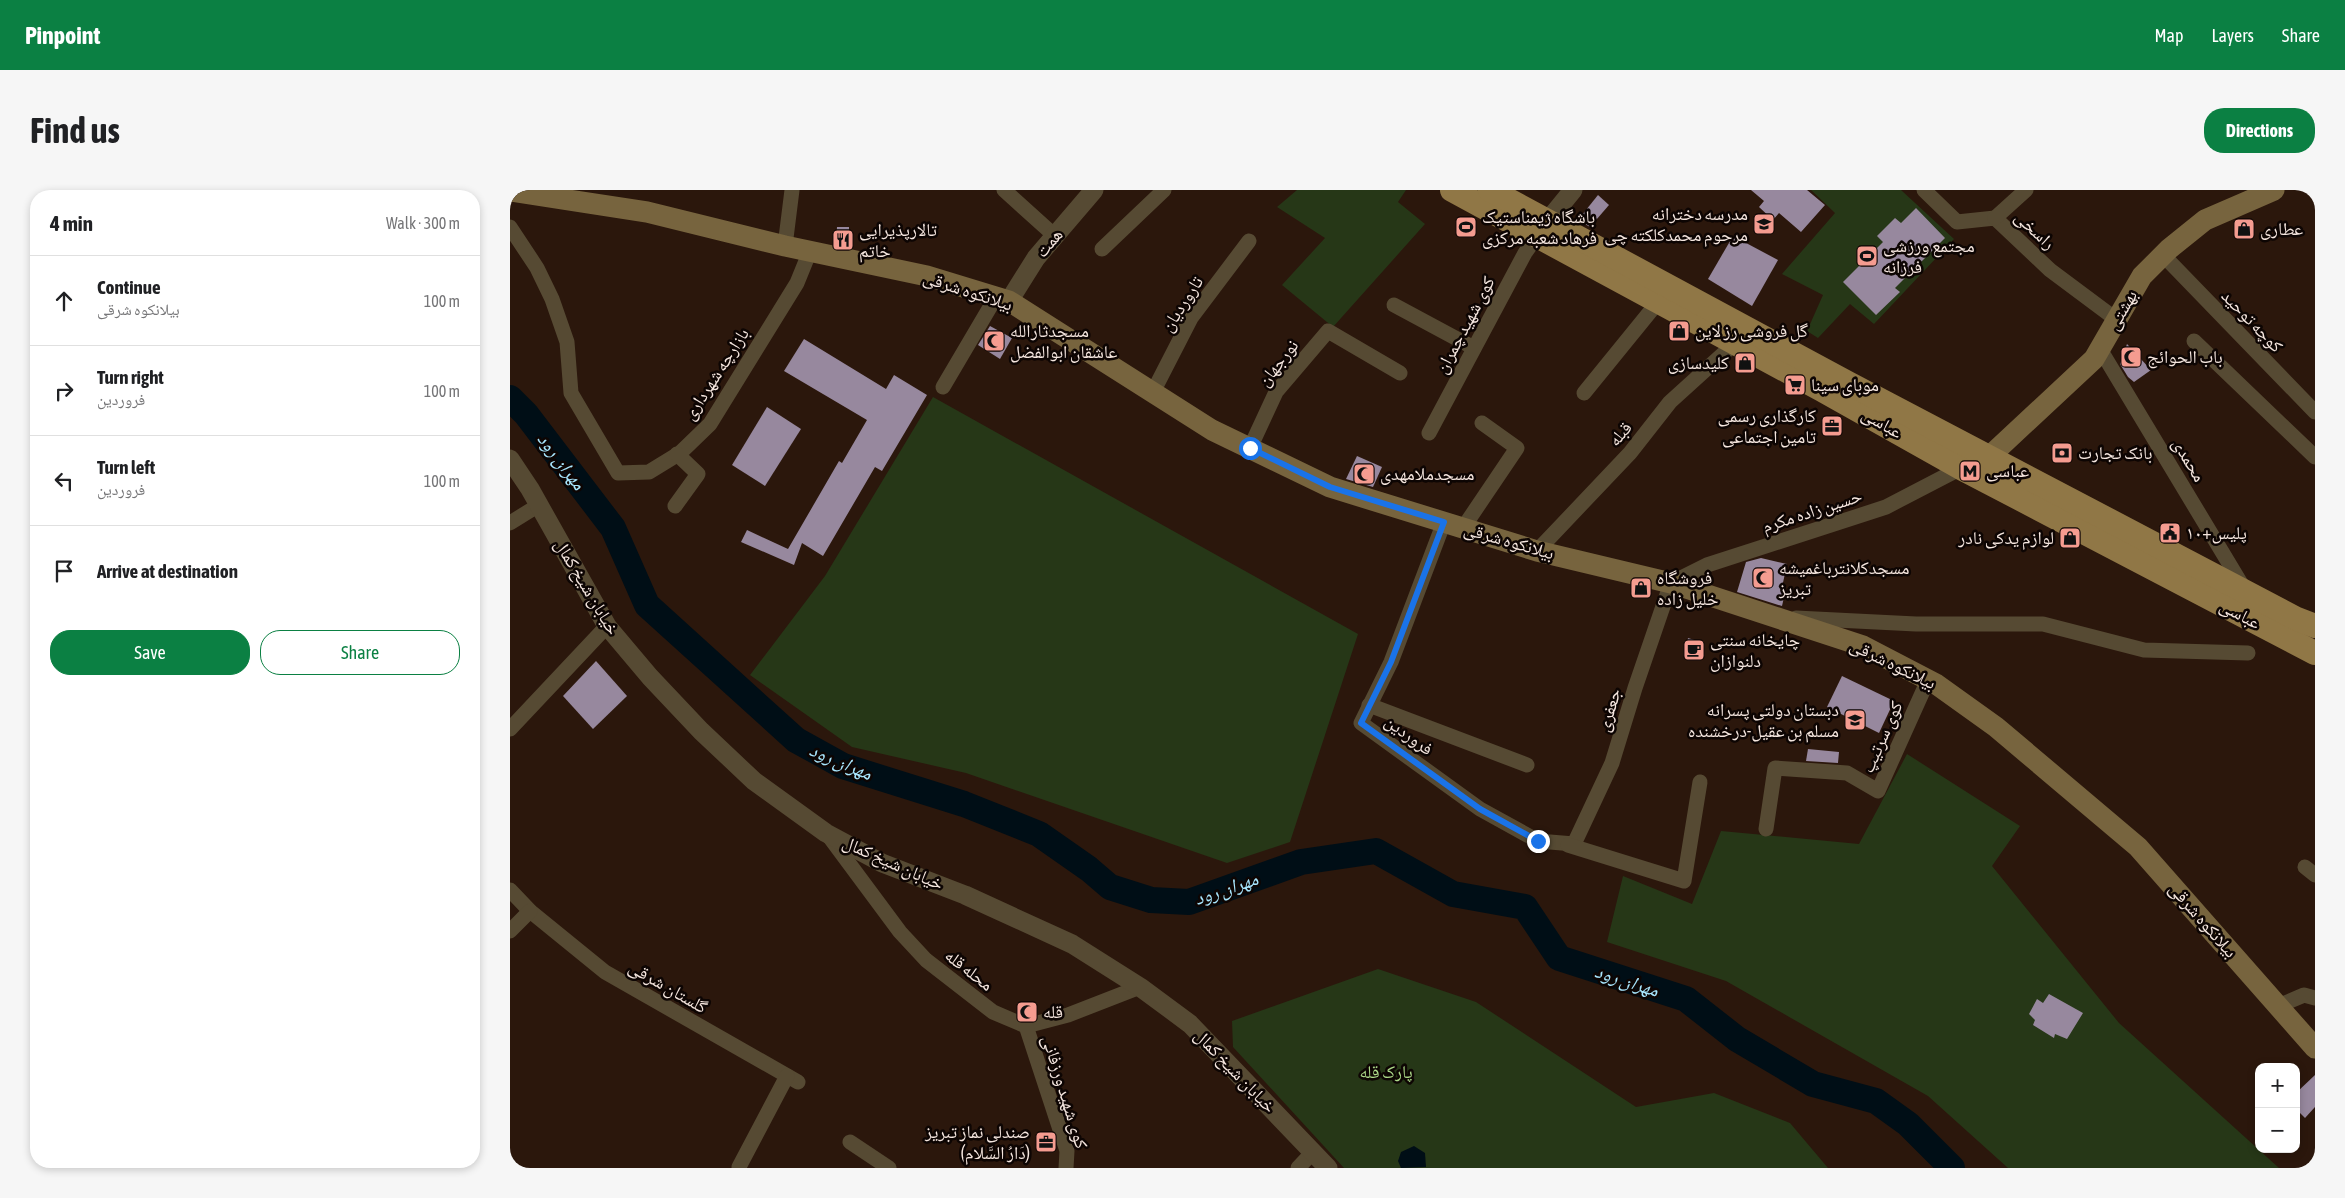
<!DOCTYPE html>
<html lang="en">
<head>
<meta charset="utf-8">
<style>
	:root { --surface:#fff; --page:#f6f6f6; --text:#202124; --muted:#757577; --line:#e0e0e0; --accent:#0b8043 }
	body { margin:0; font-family:"Asap Condensed","Noto Naskh Arabic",sans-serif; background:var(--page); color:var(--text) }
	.controls { position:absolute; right:15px; bottom:15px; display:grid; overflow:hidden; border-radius:10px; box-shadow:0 2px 8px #0003 }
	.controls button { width:45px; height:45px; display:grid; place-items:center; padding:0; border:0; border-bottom:1px solid var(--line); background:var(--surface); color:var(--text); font:25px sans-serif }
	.stop { position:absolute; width:15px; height:15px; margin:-11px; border:4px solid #1a73e8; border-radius:50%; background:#fff }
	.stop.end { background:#1a73e8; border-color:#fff; box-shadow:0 1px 5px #0008 }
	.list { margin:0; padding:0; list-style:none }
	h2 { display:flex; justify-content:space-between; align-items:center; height:65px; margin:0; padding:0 20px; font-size:21px }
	h2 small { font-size:16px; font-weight:400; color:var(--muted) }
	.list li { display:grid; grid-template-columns:32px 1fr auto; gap:15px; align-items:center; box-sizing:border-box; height:90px; padding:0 20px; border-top:1px solid var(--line) }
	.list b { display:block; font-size:19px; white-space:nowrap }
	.list p { margin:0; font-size:16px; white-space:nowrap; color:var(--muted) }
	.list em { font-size:16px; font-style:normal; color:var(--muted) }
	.actions { display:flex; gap:10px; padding:15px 20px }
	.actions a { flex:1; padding:11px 0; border:1px solid var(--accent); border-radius:20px; text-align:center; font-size:18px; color:var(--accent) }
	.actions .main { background:var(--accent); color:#fff }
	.icon { flex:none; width:28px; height:28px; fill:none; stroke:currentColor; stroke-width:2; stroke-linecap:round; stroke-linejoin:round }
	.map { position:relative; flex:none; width:1805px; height:978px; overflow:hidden; border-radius:20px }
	header { display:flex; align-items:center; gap:30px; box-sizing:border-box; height:70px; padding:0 25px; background:var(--accent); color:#fff }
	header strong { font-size:24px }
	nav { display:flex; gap:28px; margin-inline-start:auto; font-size:18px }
	.intro { display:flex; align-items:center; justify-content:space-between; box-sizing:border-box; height:120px; padding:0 30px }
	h1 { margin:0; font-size:35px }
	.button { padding:12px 22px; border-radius:20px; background:var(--accent); color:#fff; font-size:18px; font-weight:700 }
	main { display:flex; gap:30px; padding:0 30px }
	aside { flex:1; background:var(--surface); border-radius:20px; box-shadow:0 2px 8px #0003 }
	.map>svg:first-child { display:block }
</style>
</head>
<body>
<header>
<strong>Pinpoint</strong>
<nav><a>Map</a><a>Layers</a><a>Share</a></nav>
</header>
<div class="intro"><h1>Find us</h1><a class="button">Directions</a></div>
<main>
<aside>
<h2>4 min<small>Walk · 300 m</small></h2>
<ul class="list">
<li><svg class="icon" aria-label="ahead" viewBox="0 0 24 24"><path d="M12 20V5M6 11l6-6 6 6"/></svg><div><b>Continue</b><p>بیلانکوه شرقی</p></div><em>100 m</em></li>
<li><svg class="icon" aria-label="right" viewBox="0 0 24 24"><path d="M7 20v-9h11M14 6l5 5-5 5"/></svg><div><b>Turn right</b><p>فروردین</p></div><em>100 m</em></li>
<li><svg class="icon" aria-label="left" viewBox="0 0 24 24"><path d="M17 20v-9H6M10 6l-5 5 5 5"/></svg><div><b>Turn left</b><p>فروردین</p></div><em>100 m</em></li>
<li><svg class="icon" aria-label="arrive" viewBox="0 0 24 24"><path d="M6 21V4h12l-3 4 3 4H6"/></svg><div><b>Arrive at destination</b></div></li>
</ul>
<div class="actions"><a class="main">Save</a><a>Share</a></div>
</aside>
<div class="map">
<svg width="1805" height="978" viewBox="0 0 1805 978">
	<rect width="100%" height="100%" fill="#2b170c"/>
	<g fill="#263717">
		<path d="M787 0H896L888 12 915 34 823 137 772 95 815 48 767 17Z"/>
		<path d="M1301 0H1391L1444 49 1364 134 1340 114 1308 148 1297 141 1313 105 1272 84 1325 23Z"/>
		<path d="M423 207 848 444 780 652 717 673 456 583 342 557 240 485 315 386Z"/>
		<path d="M1397 564 1510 636 1482 676 1609 833 1769 978H1498L1418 906 1216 791 1097 752 1113 686 1182 714 1211 641 1349 654Z"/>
		<path d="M868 779 966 812 1126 917 1204 903 1280 933 1318 978H834L723 857 722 831Z"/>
	</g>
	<path fill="#000e16" d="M904 956 915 963 916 977 891 978 888 971 891 962Z"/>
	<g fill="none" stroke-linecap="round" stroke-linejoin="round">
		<path stroke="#000e16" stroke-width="26" d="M0 208 16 224 103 338 137 415 286 550 333 576 454 614 529 644 579 679 600 697 641 710 679 712 791 672 866 661 943 704 1015 717 1049 768 1176 809 1227 849 1303 894 1366 911 1398 934 1442 978"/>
	</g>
	<g fill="#97889e">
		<path d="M1241 0H1297L1315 15 1291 42 1269 23 1263 30 1249 17 1254 11Z"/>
		<path d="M1088 5 1099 15 1080 37 1068 30Z"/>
		<path d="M1406 18 1435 48 1385 98 1390 102 1366 125 1333 92 1373 52 1367 46 1385 28 1391 33Z"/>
		<path d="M327 37H339V57L326 54Z"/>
		<path d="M1223 46 1268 70 1242 116 1198 89Z"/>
		<path d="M480 136 502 148 490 169 468 155Z"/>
		<path d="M294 149 376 199 384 185 417 205 372 281 365 277 313 366 292 353 284 375 231 352 237 340 278 359 329 271 332 273 357 230 274 181Z"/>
		<path d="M1617 154 1641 180 1624 192 1618 187 1610 174Z"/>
		<path d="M257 217 291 239 255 296 222 275Z"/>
		<path d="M847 266 872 277 863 297 836 289Z"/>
		<path d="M1251 368 1277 374 1271 402 1275 403 1272 416 1227 402 1236 372Z"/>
		<path d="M1178 448 1194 453 1189 470 1174 467Z"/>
		<path d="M86 471 117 506 83 539 53 506Z"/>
		<path d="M1332 486 1384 511 1369 543 1317 517Z"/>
		<path d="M1298 559 1329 562 1328 573 1296 571Z"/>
		<path d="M1539 804 1573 823 1557 849 1545 844 1544 848 1523 835 1525 830 1519 824 1527 809 1533 813Z"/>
		<path d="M1805 885V917L1795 928 1786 919V903Z"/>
	</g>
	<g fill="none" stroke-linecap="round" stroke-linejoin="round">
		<g stroke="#564a33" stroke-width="15">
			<path d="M494 0 545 46"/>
			<path d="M1414 0 1447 32 1485 28 1540 80 1607 130"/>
			<path d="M1485 28 1516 0"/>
			<path d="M0 37 27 78 42 109 57 152 61 203 108 283 139 282 170 263 200 234 287 93 300 61"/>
			<path d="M275 56 282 0"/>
			<path d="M592 59 654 0"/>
			<path d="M1653 65 1805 222"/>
			<path d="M884 115 964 158"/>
			<path d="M1684 151 1805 267"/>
			<path d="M1590 159 1735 400"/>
			<path d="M433 197 486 107"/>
			<path d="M643 202 681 128 739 51"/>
			<path d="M1074 203 1148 112"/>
			<path d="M919 243 1015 63 1032 39"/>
			<path d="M740 258 766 202 818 141 890 183"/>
			<path d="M165 316 188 284 167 264"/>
			<path d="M934 332 881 472 851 533 970 619 1028 651 1064 654 1102 573 1125 498 1161 393 1197 375 1376 317 1451 278"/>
			<path d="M0 333 29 315"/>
			<path d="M953 338 1007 258 972 233"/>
			<path d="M1027 361 1120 263 1160 212 1224 154"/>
			<path d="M1286 428 1406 434H1533L1634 460 1738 463"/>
			<path d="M859 515 1017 575"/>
			<path d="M0 539 97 436"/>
			<path d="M1256 639 1265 578 1337 583 1368 601 1418 490"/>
			<path d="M318 645 390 742 416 770 483 822 516 836 558 825 630 797"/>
			<path d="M1058 655 1174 691 1190 592"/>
			<path d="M1795 677 1805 685"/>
			<path d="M0 700 20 721 95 782 288 892"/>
			<path d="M0 741 20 721"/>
			<path d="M1768 816 1794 805 1805 808"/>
			<path d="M516 836 557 961 556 978"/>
			<path d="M340 952 379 978"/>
			<path d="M229 977 277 886"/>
			<path d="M788 978 803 962"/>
		</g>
		<g stroke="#564a33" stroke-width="19">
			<path d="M1037 32 1063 0"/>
			<path d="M499 111 526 68 584 0"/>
			<path d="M0 269 20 299 97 436 140 487 191 541 244 591 316 643 372 673 455 705 562 754 630 797 680 834 818 978"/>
		</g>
		<g stroke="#77643e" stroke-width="21">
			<path d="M0 1 137 22 275 56 417 86 499 111 702 240 820 297 1027 361 1161 393 1353 456 1426 494 1486 537 1628 657 1805 858"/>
			<path d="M1464 272 1480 266 1584 169 1632 86 1659 59 1695 30 1764 0"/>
		</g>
		<g stroke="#907746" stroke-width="24">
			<path d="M942 0 1312 200 1451 278 1805 463"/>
			<path d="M980 0 1338 193 1787 429 1805 436"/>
		</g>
	</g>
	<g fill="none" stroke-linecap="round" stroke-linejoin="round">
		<path stroke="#1a73e8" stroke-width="6" d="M740 258 820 297 934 332 881 472 851 533 970 619 1028 651"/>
	</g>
	<defs>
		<g id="school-square" transform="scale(1.125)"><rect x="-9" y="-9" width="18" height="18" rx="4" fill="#f59c90" stroke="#0d0503"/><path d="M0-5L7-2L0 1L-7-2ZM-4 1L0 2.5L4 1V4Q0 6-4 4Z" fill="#111"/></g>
		<g id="stadium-square" transform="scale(1.125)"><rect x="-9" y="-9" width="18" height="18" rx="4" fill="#f59c90" stroke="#0d0503"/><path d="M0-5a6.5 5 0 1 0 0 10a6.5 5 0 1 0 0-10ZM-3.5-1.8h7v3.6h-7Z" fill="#111"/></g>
		<g id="shop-square" transform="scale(1.125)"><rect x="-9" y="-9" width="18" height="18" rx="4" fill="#f59c90" stroke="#0d0503"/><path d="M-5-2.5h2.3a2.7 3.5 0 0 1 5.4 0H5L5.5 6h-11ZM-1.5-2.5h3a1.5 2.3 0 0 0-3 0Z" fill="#111"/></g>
		<g id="restaurant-square" transform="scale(1.125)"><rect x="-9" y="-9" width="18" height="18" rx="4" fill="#f59c90" stroke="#0d0503"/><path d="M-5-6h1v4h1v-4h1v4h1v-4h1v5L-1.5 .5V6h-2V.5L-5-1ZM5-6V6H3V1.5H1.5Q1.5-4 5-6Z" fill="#111"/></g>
		<g id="mosque-square" transform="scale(1.125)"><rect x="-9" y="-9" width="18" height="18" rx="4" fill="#f59c90" stroke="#0d0503"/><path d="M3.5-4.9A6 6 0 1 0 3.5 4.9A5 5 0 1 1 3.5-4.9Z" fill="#111"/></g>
		<g id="supermarket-square" transform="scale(1.125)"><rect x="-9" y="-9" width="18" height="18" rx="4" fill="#f59c90" stroke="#0d0503"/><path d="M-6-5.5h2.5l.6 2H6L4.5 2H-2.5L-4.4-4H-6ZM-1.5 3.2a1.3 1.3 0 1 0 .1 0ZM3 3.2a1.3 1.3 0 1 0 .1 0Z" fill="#111"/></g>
		<g id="office-square" transform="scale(1.125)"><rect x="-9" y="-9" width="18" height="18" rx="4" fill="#f59c90" stroke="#0d0503"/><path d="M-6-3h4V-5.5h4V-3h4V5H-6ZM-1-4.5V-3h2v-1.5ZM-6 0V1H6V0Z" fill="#111"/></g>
		<g id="bank-square" transform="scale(1.125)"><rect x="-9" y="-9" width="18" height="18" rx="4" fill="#f59c90" stroke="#0d0503"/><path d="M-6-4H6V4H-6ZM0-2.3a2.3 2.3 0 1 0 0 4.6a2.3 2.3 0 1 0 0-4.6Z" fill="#111"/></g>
		<g id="metro-square" transform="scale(1.125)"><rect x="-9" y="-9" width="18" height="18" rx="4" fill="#f59c90" stroke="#0d0503"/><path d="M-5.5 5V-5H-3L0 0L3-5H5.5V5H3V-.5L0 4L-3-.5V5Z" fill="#111"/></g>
		<g id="civic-square" transform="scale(1.125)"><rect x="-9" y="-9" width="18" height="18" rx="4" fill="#f59c90" stroke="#0d0503"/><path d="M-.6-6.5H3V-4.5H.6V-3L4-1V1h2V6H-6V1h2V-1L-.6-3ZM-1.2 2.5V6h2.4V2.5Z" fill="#111"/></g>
		<g id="cafe-square" transform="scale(1.125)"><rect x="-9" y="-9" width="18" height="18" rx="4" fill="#f59c90" stroke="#0d0503"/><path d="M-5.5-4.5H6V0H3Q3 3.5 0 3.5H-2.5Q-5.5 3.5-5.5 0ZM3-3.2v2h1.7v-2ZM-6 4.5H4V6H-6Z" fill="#111"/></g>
	</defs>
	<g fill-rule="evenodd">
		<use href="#school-square" x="1254" y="34"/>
		<use href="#stadium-square" x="956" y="37"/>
		<use href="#shop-square" x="1734" y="39"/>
		<use href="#restaurant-square" x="333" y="50"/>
		<use href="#stadium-square" x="1357" y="66"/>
		<use href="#shop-square" x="1169" y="141"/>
		<use href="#mosque-square" x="484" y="151"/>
		<use href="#mosque-square" x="1621" y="167"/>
		<use href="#shop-square" x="1235" y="173"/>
		<use href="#supermarket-square" x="1285" y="195"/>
		<use href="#office-square" x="1322" y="236"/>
		<use href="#bank-square" x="1552" y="263"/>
		<use href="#metro-square" x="1460" y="281"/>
		<use href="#mosque-square" x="854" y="284"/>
		<use href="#civic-square" x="1660" y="343"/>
		<use href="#shop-square" x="1560" y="348"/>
		<use href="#mosque-square" x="1253" y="388"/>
		<use href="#shop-square" x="1131" y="398"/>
		<use href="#cafe-square" x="1184" y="460"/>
		<use href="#school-square" x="1345" y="530"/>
		<use href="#mosque-square" x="517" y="822"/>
		<use href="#office-square" x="536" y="952"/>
	</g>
	<g text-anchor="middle" stroke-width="5" stroke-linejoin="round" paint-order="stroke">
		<g font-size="18" fill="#f5e6df" stroke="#0d0503" text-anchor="start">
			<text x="1238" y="30" text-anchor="end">مدرسه دخترانه<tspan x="1238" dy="21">مرحوم محمدکلکته چی</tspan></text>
			<text x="972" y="33">باشگاه ژیمناستیک<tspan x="972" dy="21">فرهاد شعبه مرکزی</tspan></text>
			<text x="1750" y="45">عطاری</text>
			<text x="349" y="46">تالارپذیرایی<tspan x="349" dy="21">خاتم</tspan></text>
			<text x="1373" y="62">مجتمع ورزشی<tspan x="1373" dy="21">فرزانه</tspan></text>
			<text x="500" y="147">مسجدثارالله<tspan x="500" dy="21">عاشقان ابوالفضل</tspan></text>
			<text x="1185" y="147">گل فروشی رز لاین</text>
			<text x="1637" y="173">باب الحوائج</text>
			<text x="1219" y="179" text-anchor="end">کلیدسازی</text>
			<text x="1301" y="201">موبای سینا</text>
			<text x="1306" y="232" text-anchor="end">کارگذاری رسمی<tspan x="1306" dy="21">تامین اجتماعی</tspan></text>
			<text x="1568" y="269">بانک تجارت</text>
			<text x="1476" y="287">عباسی</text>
			<text x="870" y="290">مسجدملامهدی</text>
			<text x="1676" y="349">پلیس+۱۰</text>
			<text x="1544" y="354" text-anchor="end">لوازم یدکی نادر</text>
			<text x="1269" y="384">مسجدکلانترباغمیشه<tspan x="1269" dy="21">تبریز</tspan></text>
			<text x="1147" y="394">فروشگاه<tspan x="1147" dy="21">خلیل زاده</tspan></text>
			<text x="1200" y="456">چایخانه سنتی<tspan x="1200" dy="21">دلنوازان</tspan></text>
			<text x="1329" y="526" text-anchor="end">دبستان دولتی پسرانه<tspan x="1329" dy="21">مسلم بن عقیل-درخشنده</tspan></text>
			<text x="533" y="828">قله</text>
			<text x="520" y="948" text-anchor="end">صندلی نماز تبریز<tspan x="520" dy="21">(دَارُ السَّلام)</tspan></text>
		</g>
		<g font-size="18" fill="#f5e6df" stroke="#0d0503">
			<text transform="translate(1525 40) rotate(43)" y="6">راسخی</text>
			<text transform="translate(539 53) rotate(-50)" y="6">همت</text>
			<text transform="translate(458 101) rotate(18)" y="6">بیلانکوه شرقی</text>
			<text transform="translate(672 114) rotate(-57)" y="6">تاروردیان</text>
			<text transform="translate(1612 120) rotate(-60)" y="6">بهشتی</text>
			<text transform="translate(1742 131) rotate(46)" y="6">کوچه توحید</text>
			<text transform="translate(955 135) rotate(-62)" y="6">کوی شهید چمران</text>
			<text transform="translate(768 173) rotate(-52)" y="6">نورجهان</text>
			<text transform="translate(206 184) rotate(-57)" y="6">بازارچه شهرداری</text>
			<text transform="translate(1372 233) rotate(30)" y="6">عباسى</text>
			<text transform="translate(1110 244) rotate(-50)" y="6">قبله</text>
			<text transform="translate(1679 270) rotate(59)" y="6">محمدی</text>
			<text transform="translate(1302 321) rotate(-18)" y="6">حسین زاده مکرم</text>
			<text transform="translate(999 351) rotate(16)" y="6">بیلانکوه شرقی</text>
			<text transform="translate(77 397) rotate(59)" y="6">خیابان شیخ کمال</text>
			<text transform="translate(1730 424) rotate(28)" y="6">عباسى</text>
			<text transform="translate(1383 474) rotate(26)" y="6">بیلانکوه شرقی</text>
			<text transform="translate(1099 520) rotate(-73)" y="6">جعفری</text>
			<text transform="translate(899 545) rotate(36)" y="6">فروردین</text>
			<text transform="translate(1372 547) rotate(-66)" y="6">کوی سرتیپ</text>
			<text transform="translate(383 673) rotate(24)" y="6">خیابان شیخ کمال</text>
			<text transform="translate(1693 730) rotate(49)" y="6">بیلانکوه شرقی</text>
			<text transform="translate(459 780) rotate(38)" y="6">محله قله</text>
			<text transform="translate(158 797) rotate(30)" y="6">گلستان شرقی</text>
			<text transform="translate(725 881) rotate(46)" y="6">خیابان شیخ کمال</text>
			<text transform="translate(555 902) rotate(73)" y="6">کوی شهید ورزفانی</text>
		</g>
		<g font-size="18" fill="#adda89" stroke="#0d0503">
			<text x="876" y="888">پارک قله</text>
		</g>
		<g font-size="19" font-style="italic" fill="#a8e6fe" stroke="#0d0503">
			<text transform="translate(52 271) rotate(53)" y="7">مهران رود</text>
			<text transform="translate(331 571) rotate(23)" y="7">مهران رود</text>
			<text transform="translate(716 698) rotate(-19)" y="7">مهران رود</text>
			<text transform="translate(1117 790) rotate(18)" y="7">مهران رود</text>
		</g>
	</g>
</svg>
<div class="controls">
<button>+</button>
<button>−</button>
</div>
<div class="stop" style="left:740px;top:258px"></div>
<div class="stop end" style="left:1028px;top:651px"></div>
</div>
</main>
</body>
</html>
